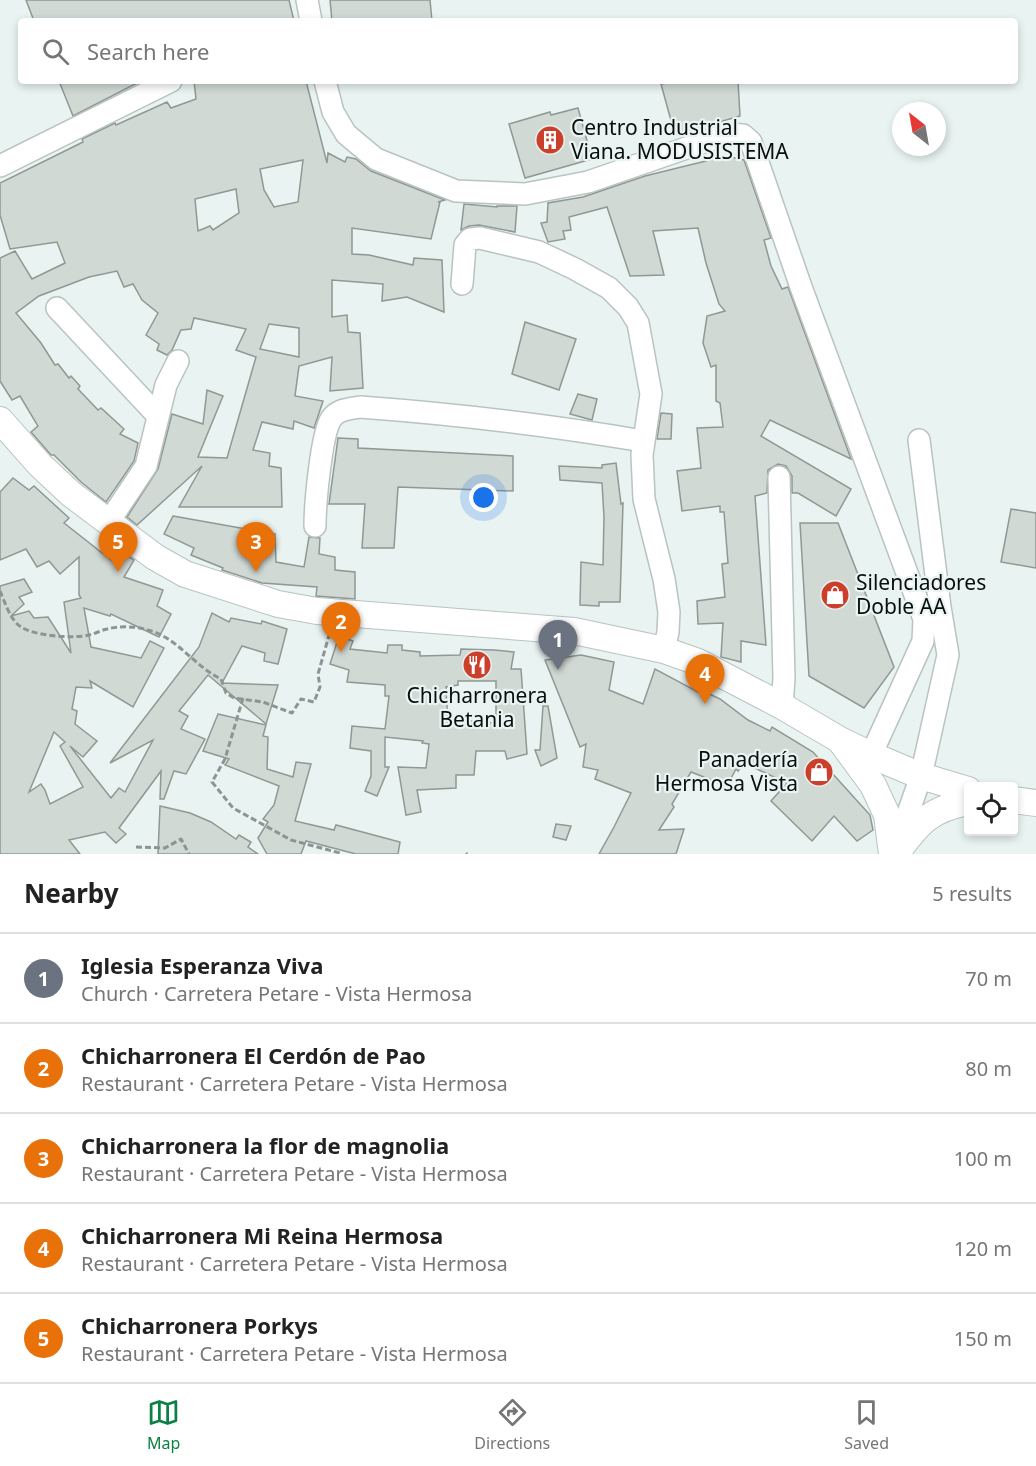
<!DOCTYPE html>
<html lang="en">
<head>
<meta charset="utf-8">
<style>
	:root { --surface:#fff; --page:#f2f2f2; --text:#222; --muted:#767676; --line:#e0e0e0; --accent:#0b8043 }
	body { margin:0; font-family:"Noto Sans",sans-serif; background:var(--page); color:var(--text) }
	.controls { position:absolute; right:18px; bottom:18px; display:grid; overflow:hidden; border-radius:6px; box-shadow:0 3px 9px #0003 }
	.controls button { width:54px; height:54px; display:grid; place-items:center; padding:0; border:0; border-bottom:2px solid var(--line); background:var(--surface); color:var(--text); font:30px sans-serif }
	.compass { position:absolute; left:892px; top:102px; width:54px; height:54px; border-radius:50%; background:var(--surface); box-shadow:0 3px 9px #0003; rotate:329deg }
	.you { position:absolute; left:484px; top:498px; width:21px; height:21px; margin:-15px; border:4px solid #fff; border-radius:50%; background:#1a73e8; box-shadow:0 0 0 9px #1a73e833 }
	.badge { display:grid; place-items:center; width:39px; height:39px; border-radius:50%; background:var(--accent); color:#fff; font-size:20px; font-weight:700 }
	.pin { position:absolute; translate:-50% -50px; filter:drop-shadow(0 2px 3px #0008) }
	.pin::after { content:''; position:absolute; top:32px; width:21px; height:18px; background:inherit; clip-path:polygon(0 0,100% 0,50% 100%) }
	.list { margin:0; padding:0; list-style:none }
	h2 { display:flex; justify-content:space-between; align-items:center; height:78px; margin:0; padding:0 24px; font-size:26px }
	h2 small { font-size:20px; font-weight:400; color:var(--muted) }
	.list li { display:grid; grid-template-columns:39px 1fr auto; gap:18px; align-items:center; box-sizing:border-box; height:90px; padding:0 24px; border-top:2px solid var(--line) }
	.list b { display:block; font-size:22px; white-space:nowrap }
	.list p { margin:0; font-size:20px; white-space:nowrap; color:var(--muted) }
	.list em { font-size:20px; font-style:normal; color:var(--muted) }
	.icon { flex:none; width:33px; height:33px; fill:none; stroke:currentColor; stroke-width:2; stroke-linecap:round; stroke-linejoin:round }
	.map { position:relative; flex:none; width:1036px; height:854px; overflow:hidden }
	.search { position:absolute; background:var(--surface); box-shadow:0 3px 9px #0003; left:18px; right:18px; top:18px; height:66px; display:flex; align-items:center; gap:15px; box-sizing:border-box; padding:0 21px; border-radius:6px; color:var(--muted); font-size:22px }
	.sheet { height:528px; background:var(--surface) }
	nav { display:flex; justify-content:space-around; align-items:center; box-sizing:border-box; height:84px; border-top:2px solid var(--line); background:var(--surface); font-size:16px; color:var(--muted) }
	nav a { display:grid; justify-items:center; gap:3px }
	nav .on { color:var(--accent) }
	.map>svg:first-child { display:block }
</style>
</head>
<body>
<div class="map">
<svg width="1036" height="854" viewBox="0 0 1036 854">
	<rect width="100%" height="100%" fill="#e8f3f2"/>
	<g fill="#d1d9d4" stroke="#909893" stroke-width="1.5" fill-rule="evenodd">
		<path d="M26 0H289L294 21H34Z"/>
		<path d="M330 0H430L432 21H332Z"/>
		<path d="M59 81H141L73 116Z"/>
		<path d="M194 81H306L327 163 328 153 345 162 347 157 356 159 371 171 445 200 438 202H440L431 239 352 228V254L369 255 413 265 414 258 442 260 444 312 407 297 382 301 383 284 332 280V317L347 315 348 332 360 333 363 388 330 391 332 357 299 366 295 396 323 401 314 428 294 421 293 429 262 422 253 450 270 453 269 466 281 468 282 507H179L202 466 137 525 127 517 158 469 172 414 203 424 207 390 223 396 198 457 227 458 256 357 236 350 246 329 194 318 191 329 181 330 172 350 167 355 157 350 159 344 146 335 158 313 142 300 133 284 124 287 117 271 89 277 39 296 16 313 41 343 55 365 58 364 69 378 71 376 80 386 78 389 98 410 101 408 124 429 120 434 138 443 134 461 106 502 81 482 54 455H51L31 432 38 426 20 396 12 400 0 381V258L15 251 32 279 65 263 57 242 10 249 0 215V183L83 142 82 139 115 123 116 125 167 102 171 108 196 99ZM303 160 298 202 274 207 264 190 260 169ZM236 189 239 213 213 230 210 226 198 231 195 199ZM269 324 299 328V357L260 349Z"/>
		<path d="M681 81H738L740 116 675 135 661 84Z"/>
		<path d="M578 108 592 159 525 178 509 124 550 112 551 115Z"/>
		<path d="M726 156 744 160 771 238 764 240 771 266 782 289 788 287 851 459 770 420 761 436 851 489 836 516 798 493H792V476L786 466 778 464 768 470 767 493 755 496 766 645 741 641V662L721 657 723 623 698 624 697 601 725 597 722 564 728 563 724 512H720V506L682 511 677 471 701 468 697 428 723 427 720 403 716 401V365L711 367 703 343 707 316 725 311 719 304 706 263 698 228 653 231 664 275 630 276 607 207 569 217 571 230 563 231 565 239 548 242 541 223 547 222 548 203 583 197 645 176Z"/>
		<path d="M464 204 497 207V206H517L515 232 479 225 469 226 461 230Z"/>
		<path d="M525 322 576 339 559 390 512 374Z"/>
		<path d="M578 394 597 399 592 420 570 414Z"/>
		<path d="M661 413 672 414 671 439H657Z"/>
		<path d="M338 438 358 439V448L513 456V491L398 487 394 548H362L365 504H329Z"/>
		<path d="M616 463 621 504 623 503 620 602H599V606L580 605 581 562 603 565 604 517 602 483 560 480 559 466 602 468V465Z"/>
		<path d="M13 478 29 490 34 486 69 518 64 523 115 563 121 552 134 560 124 577 163 590 157 606 171 614 159 637 111 614 110 616 84 608 91 647 141 658 150 641 164 648 133 707 90 681 92 688 76 687 72 709 77 711 75 724 97 741 83 757 70 746 111 798 119 788 125 792 153 740 110 763 199 647 212 613 229 622 231 618 261 624 262 621 287 629 278 664 264 661 265 653 242 646 222 683 278 685 266 724 208 675 179 711 188 716 181 729 205 739 186 774 174 771 164 799H160L161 771 119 828 126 834 116 843 105 832 69 840 80 854H0V586L24 579 32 592 19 597 24 604 11 616 29 611 34 618 48 617 71 653 64 602 81 598 79 595V557L60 574 49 561 37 567 26 549 0 560V492ZM54 732 65 742 60 746 83 787 50 804 45 790 41 784 29 792Z"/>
		<path d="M1011 509 1036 513V568L1001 562Z"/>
		<path d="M173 516 275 534 276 562 304 567 309 537 320 538 319 554 335 557V570L355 572V599L316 596 317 587 262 583 222 570 223 568 191 555 194 548 164 534Z"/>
		<path d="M800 523H838L894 667 864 708 809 676Z"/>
		<path d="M339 636 353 641 350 649 387 653 388 645H402V650L420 652V656L460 655 461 649 494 650 514 652 511 669H521L527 754 507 759 505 751H476L474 775H456V788L417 790 421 812 406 815 398 767 426 768 429 744 422 743 423 741 385 737V767H389L377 796 365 791 371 776V751L350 748 352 726 385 729 389 696H385V685L347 682 349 670 330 664ZM458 681H496V724L480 720 448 724 446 687 458 685Z"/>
		<path d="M581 655 614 662 609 690 643 704 655 669 698 692 699 689 720 699 748 720 770 731 772 727 813 752 870 815 873 830 857 841 834 816 812 841 771 801 787 783 744 763 738 771 736 769 727 786 691 772 672 804 674 807 659 830 684 829 676 854H599L614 827 631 793 595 779 598 770 583 767 586 744 580 747 545 660Z"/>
		<path d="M543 706H548L557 758 541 766 535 750H540Z"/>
		<path d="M218 714 266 725 263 736 268 737 267 769 293 777 296 762 311 764 295 821 334 830 336 825 400 842 398 854H356L306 841 301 854H267L258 838 268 822 263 819 274 805 279 786 225 765 229 759 203 751Z"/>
		<path d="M160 806 190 813 211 822 236 839 239 835 251 842 248 847 258 854H158Z"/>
		<path d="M556 824 571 826 566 840 553 837Z"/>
	</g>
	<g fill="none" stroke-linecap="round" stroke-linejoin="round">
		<g stroke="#b9c3c2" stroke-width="24">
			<g id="minor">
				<path d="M307 0 311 21"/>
				<path d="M325 81 333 112 346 134 376 159 456 191 525 194 588 182 727 134 743 135 751 142 801 287 924 619 923 641 871 755"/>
				<path d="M0 166 171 81"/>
				<path d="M462 284 465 245 470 239 480 238 539 252 575 269 609 288 628 307 638 323 651 394 642 455 644 499 664 579 669 612 668 632 664 650"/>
				<path d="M57 308 158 416"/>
				<path d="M779 477 784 678 782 706"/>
				<path d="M108 523 146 466 166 385 178 361"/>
				<path d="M315 526C315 506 321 435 331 419 338 409 349 409 360 407 455 414 549 425 643 441"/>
				<path d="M896 848 921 776 948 655 940 607 919 440"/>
			</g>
		</g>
		<g stroke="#b9c3c2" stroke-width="28">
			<g id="major">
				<path d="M0 420 40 465 71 494 155 557 185 574 278 604 317 611 574 631 664 650 698 662 782 706 840 740 871 755 921 776 968 790"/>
				<path d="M842 743 873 785 887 815 892 854"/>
				<path d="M1014 800 1036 803"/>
				<path d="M896 854C918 823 930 809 968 802"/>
			</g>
		</g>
		<g stroke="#8c9494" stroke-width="3" stroke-dasharray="6 3" stroke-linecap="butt">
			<path d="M0 591C5 602 10 620 21 627 35 636 73 639 89 635 95 634 101 630 107 629 119 626 136 626 148 630 177 637 195 667 221 679L226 693 234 698 263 702 292 713 301 699 314 702 320 687 318 674 330 632"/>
			<path d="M243 698 225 759 212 782 233 808 291 840 340 853"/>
			<path d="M136 847 165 848 181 839 189 854"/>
			<path d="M466 853 467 854"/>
		</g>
		<use href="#minor" stroke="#fff" stroke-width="21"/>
		<use href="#major" stroke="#fff" stroke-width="26"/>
	</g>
	<defs>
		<g id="building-disc" transform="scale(1.5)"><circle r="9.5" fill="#cb3f2b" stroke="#e8f3f2"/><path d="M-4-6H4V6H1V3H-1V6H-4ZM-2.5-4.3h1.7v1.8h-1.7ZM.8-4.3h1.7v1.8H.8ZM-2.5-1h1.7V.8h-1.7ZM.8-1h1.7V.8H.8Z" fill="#fff"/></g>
		<g id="shop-disc" transform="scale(1.5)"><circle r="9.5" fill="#cb3f2b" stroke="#e8f3f2"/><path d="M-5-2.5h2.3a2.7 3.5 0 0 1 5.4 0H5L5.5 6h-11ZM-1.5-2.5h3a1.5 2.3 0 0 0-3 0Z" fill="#fff"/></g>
		<g id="restaurant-disc" transform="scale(1.5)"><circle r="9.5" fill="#cb3f2b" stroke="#e8f3f2"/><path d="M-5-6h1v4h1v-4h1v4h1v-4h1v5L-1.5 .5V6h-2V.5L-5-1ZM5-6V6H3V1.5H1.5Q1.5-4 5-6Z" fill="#fff"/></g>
	</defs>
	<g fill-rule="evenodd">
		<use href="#building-disc" x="550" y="140"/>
		<use href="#shop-disc" x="835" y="595"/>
		<use href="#restaurant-disc" x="477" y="665"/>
		<use href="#shop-disc" x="819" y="772"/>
	</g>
	<g text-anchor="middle" stroke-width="4.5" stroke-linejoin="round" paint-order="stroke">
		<g font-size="21" fill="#0a0d0d" stroke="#e8f3f2" text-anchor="start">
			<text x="571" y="135">Centro Industrial<tspan x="571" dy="24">Viana. MODUSISTEMA</tspan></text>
			<text x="856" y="590">Silenciadores<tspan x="856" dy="24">Doble AA</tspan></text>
			<text x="477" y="703" text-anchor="middle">Chicharronera<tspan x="477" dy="24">Betania</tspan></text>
			<text x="798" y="767" text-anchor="end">Panadería<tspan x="798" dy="24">Hermosa Vista</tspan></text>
		</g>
	</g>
</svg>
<div class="controls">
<button><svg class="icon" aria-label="locate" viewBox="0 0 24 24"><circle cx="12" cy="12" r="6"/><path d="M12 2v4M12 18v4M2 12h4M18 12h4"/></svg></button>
</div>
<svg class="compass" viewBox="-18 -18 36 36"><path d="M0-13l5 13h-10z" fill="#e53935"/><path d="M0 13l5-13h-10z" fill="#767676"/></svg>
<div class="you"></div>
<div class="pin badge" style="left:558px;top:670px;background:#6b7280">1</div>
<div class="pin badge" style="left:341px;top:652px;background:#e8710a">2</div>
<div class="pin badge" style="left:256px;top:572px;background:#e8710a">3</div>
<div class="pin badge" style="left:705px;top:704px;background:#e8710a">4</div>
<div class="pin badge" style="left:118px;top:572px;background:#e8710a">5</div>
<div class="search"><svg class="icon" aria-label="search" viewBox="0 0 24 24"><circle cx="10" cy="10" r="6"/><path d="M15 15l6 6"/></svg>Search here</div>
</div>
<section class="sheet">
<h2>Nearby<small>5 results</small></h2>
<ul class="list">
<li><span class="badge" style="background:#6b7280">1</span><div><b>Iglesia Esperanza Viva</b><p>Church · Carretera Petare - Vista Hermosa</p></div><em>70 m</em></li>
<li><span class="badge" style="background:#e8710a">2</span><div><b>Chicharronera El Cerdón de Pao</b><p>Restaurant · Carretera Petare - Vista Hermosa</p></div><em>80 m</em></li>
<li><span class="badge" style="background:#e8710a">3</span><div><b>Chicharronera la flor de magnolia</b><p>Restaurant · Carretera Petare - Vista Hermosa</p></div><em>100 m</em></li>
<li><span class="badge" style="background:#e8710a">4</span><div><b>Chicharronera Mi Reina Hermosa</b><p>Restaurant · Carretera Petare - Vista Hermosa</p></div><em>120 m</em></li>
<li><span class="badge" style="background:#e8710a">5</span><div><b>Chicharronera Porkys</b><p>Restaurant · Carretera Petare - Vista Hermosa</p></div><em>150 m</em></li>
</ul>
</section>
<nav>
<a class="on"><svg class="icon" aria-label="map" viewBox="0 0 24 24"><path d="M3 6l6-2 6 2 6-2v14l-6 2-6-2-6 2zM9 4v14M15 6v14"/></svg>Map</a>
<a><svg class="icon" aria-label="directions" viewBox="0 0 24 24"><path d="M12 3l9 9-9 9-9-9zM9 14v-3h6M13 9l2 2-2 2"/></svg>Directions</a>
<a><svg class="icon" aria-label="saved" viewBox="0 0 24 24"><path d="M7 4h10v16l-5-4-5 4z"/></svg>Saved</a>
</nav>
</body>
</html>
